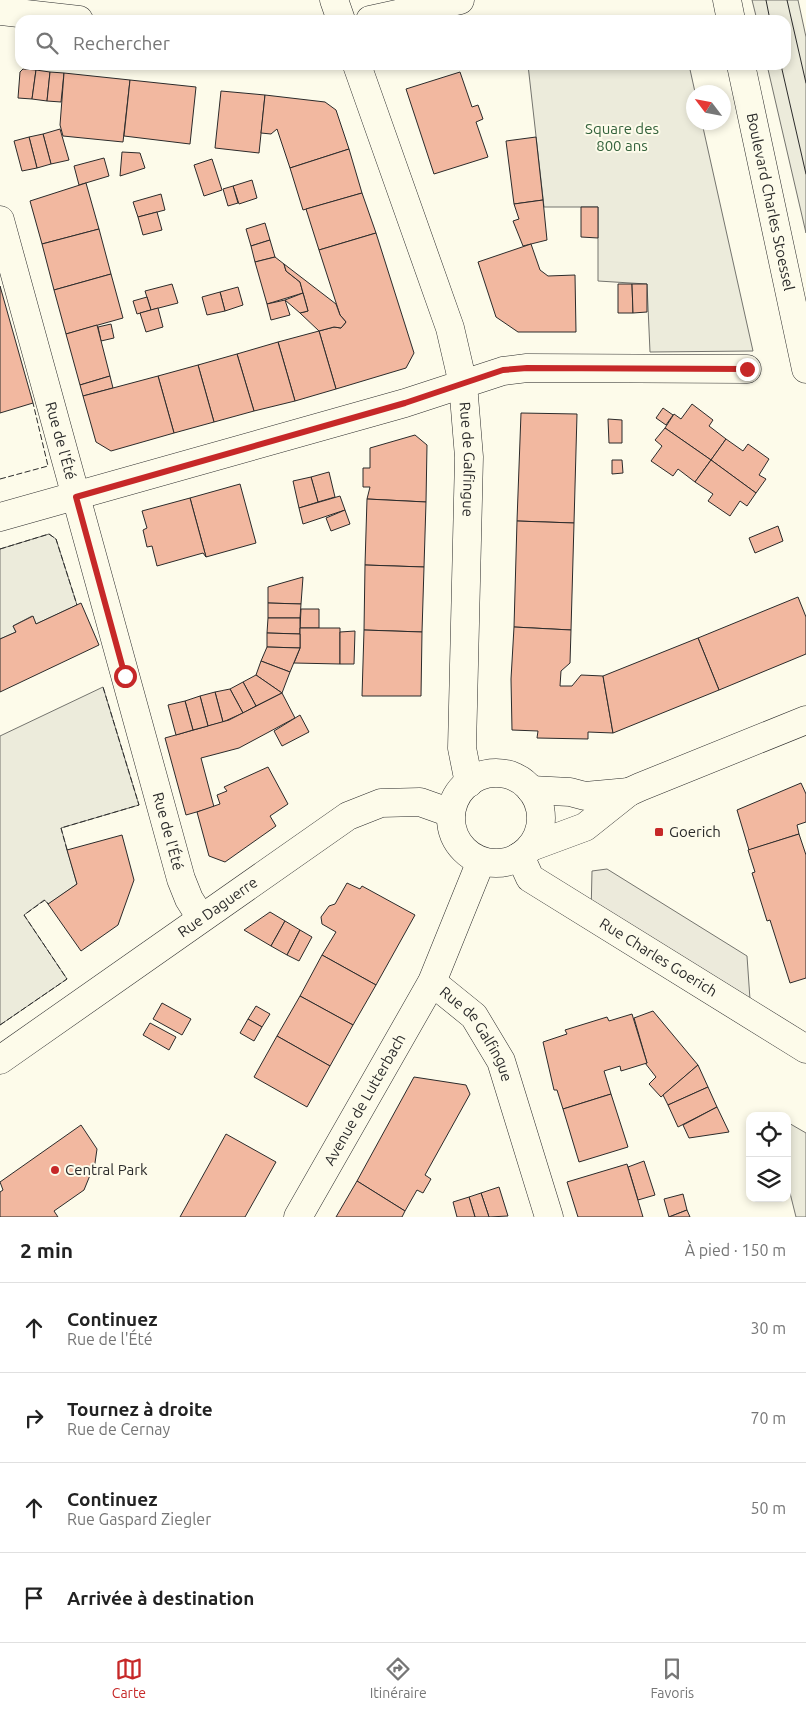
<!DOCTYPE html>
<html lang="fr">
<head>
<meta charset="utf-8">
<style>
	:root { --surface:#fff; --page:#f6f6f6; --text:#222; --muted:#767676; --line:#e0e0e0; --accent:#c62828 }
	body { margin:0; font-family:Ubuntu,sans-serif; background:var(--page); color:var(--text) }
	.controls { position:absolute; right:15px; bottom:15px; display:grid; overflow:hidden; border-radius:10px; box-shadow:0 2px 8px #0003 }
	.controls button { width:45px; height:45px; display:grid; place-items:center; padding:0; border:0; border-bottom:1px solid var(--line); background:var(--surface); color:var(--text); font:25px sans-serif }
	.compass { position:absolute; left:686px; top:85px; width:45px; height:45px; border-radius:50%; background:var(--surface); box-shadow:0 2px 8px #0003; rotate:302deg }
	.stop { position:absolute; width:15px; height:15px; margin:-11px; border:4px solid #c62828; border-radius:50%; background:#fff }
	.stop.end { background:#c62828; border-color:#fff; box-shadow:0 1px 5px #0008 }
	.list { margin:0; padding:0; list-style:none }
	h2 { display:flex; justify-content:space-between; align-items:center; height:65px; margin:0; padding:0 20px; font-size:21px }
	h2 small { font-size:16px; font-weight:400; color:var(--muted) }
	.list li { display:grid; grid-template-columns:32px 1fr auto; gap:15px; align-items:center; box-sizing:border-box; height:90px; padding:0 20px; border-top:1px solid var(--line) }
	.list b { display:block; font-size:19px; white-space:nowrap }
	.list p { margin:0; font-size:16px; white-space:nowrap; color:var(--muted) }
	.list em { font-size:16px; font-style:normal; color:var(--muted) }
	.icon { flex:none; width:28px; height:28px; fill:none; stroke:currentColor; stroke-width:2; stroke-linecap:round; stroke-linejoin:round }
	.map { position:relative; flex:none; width:806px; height:1217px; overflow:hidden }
	.search { position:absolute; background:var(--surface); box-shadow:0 2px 8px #0003; left:15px; right:15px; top:15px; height:55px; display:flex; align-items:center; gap:12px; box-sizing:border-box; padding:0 18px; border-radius:15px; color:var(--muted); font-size:19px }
	.sheet { height:425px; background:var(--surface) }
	nav { display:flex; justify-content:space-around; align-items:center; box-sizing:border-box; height:70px; border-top:1px solid var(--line); background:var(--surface); font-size:14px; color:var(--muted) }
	nav a { display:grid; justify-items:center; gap:2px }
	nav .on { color:var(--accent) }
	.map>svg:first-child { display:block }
</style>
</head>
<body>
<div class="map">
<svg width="806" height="1217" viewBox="0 0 806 1217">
	<rect width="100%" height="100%" fill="#fdfbea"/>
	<g fill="#ecebdb" stroke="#74746e">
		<path d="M752 0H798L806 37V233L767 65H786V20H757Z"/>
		<path d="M528 65H689L695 92 694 122 702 123 753 351 650 352 647 284 598 281V207H544Z"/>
		<path d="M49 534 56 539 77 605 36 624 32 616 13 626 16 632 0 639V549Z"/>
		<path d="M103 687 139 805 61 828 77 884 49 904 44 900 24 915 67 979 0 1025V736Z"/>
		<path d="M787 1122 806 1133V1217H796L787 1181Z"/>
	</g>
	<path fill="#eceadb" stroke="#74746e" d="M607 869 747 956 751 1014 591 915 592 871Z"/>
	<g fill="#f2b8a0" stroke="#2b2b2b">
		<path d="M23 69 36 70 32 99 18 98 20 72Z"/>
		<path d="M36 70 50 72 47 101 32 99Z"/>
		<path d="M50 72 64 73 61 102 47 101Z"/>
		<path d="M460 72 472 107 478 105 483 119 476 122 488 157 434 174 406 89Z"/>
		<path d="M64 73 130 80 123 142 63 136 60 125Z"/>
		<path d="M130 80 196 87 190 144 124 136Z"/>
		<path d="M221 91 265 95 259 153 215 148Z"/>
		<path d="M265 95 325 102 336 110 349 149 290 168 277 129 271 134 261 133Z"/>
		<path d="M60 129 69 160 51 164 43 134Z"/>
		<path d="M43 134 51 164 37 168 29 137Z"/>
		<path d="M29 137 37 168 22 171 14 141Z"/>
		<path d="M536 137 543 200 514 204 506 141Z"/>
		<path d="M349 149 362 193 303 210 290 168Z"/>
		<path d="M122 152 140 153 145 168 120 176Z"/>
		<path d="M104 158 109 176 79 185 74 166Z"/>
		<path d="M212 159 222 190 204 196 194 165Z"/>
		<path d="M252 180 257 198 239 204 233 186Z"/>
		<path d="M86 183 99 229 42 244 30 201Z"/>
		<path d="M233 186 238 203 228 206 223 189Z"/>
		<path d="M362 193 376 233 319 250 306 209Z"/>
		<path d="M161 194 165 210 138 217 133 202Z"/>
		<path d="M543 200 547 240 523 246 513 221 519 219 514 204Z"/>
		<path d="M581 207H598V238L581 237Z"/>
		<path d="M157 212 162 230 143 235 138 217Z"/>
		<path d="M265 223 270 240 251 246 246 229Z"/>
		<path d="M99 229 111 274 54 290 42 244Z"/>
		<path d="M376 233 414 353 406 368 336 389 319 331 334 327 341 328 346 322 340 315 319 250Z"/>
		<path d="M270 240 275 257 255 262 251 246Z"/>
		<path d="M531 244 540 270 548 276 575 275 576 332H518L496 317 478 262Z"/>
		<path d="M275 257 284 264 286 271 300 282 303 293 267 304 255 262Z"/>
		<path d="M284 264 336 304 340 315 346 322 341 328 334 327 319 331 300 313 308 311 300 282 286 271Z"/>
		<path d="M111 274 123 318 66 334 54 290Z"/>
		<path d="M172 284 178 303 151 310 145 291Z"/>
		<path d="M618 284H632L633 313H618Z"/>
		<path d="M632 284H647V312L633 313Z"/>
		<path d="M0 286 33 403 0 413Z"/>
		<path d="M238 287 243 305 225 311 220 292Z"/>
		<path d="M220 292 225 311 207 315 202 297Z"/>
		<path d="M303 293 308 311 300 313 285 300Z"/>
		<path d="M147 297 151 310 137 314 133 301Z"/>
		<path d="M285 300 290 315 271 320 267 304Z"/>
		<path d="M158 308 163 327 146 332 140 313Z"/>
		<path d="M111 324 114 338 101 341 98 327Z"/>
		<path d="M97 325 110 376 80 385 66 334Z"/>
		<path d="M319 331 336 389 295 401 278 342Z"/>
		<path d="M278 342 295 401 254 411 237 354Z"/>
		<path d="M237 354 254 411 214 422 198 365Z"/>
		<path d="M198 365 214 422 174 433 158 376Z"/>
		<path d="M110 376 113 388 83 396 80 385Z"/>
		<path d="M158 376 174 433 111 451 96 442 83 396Z"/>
		<path d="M692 404 713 420 709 426 726 439 711 460 665 428 674 414 681 419Z"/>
		<path d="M663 408 673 415 666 425 656 418Z"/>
		<path d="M521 413 577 414 574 523 517 521Z"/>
		<path d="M608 419 622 420V443H609Z"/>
		<path d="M665 428 711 460 695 482 678 469 673 476 651 461 662 446 655 440Z"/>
		<path d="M415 435 427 445 426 502 367 499 370 487H363V468H370V448Z"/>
		<path d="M726 439 743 451 748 444 769 459 759 475 766 479 756 493 711 460Z"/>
		<path d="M612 460H622L623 473 612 474Z"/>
		<path d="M711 460 756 493 747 506 740 501 730 516 708 501 713 494 695 482Z"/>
		<path d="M329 472 335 497 318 502 311 477Z"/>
		<path d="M311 477 318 502 299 508 293 481Z"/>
		<path d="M240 484 256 543 206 557 190 498Z"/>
		<path d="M340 496 345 510 303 524 299 508Z"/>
		<path d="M190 498 206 557 203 553 157 566 152 546 147 547 143 530 147 528 142 511Z"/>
		<path d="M367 499 426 502 424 567 365 565Z"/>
		<path d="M345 510 350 524 331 531 326 518Z"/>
		<path d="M517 521 574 523 571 630 514 627Z"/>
		<path d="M778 526 783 541 755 553 749 538Z"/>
		<path d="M365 565 424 567 422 632 364 630Z"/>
		<path d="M303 577 301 604 268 603V587Z"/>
		<path d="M798 597 806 617V654L719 690 698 638Z"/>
		<path d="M81 603 99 645 0 692V639L16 632 13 626 33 616 36 624Z"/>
		<path d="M268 603 301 604 300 618H268Z"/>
		<path d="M301 609H319V628H300Z"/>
		<path d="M268 618H300V634L267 633Z"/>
		<path d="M514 627 571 630 570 663 561 671 560 686H572L581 675 603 676 613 733 588 732V739L537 738 538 731 512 730 511 679Z"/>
		<path d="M300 628H340V664L294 663 300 648Z"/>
		<path d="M364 630 422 632 421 696H362Z"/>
		<path d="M355 631 354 664H340V632Z"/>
		<path d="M267 633 300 634V648L267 647Z"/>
		<path d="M698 638 719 690 613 733 603 676Z"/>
		<path d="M267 647 300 648 290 672 261 661Z"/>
		<path d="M261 661 290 672 282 693 256 675Z"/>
		<path d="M256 675 282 693 256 706 243 682Z"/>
		<path d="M243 682 256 706 243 713 230 689Z"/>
		<path d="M230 689 243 713 223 722 215 692Z"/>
		<path d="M215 692 223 722 208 726 200 696Z"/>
		<path d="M282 693 295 718 239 748 201 758 214 807 186 815 165 738 229 720Z"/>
		<path d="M200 696 208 726 193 730 185 701Z"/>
		<path d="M185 701 193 730 176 735 168 705Z"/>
		<path d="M300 715 309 732 282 746 274 731Z"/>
		<path d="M268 767 288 804 270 816 276 826 225 862 209 856 197 812 220 804 217 795 227 791 224 787Z"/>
		<path d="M801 783 806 794V822L797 825 799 834 749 850 737 810Z"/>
		<path d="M799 834 806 855V978L790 983 770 920 767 921 752 873 755 872 748 850Z"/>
		<path d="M122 835 134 880 118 925 81 951 48 904 77 884 67 850Z"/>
		<path d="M347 883 360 889 362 886 415 915 376 985 322 955 336 932 322 924 321 917 329 906 335 904Z"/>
		<path d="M270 912 285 921 271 946 244 930Z"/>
		<path d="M285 921 300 930 287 955 271 946Z"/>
		<path d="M300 930 312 937 299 961 287 955Z"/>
		<path d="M322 955 376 985 353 1025 300 996Z"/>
		<path d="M300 996 353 1025 330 1066 277 1036Z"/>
		<path d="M162 1003 191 1019 182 1035 153 1019Z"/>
		<path d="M256 1006 270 1014 262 1027 248 1019Z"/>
		<path d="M653 1011 698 1065 661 1097 649 1084 656 1077 645 1063H647L634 1018Z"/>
		<path d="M632 1014 647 1063 621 1071 620 1066 604 1071 611 1094 563 1109 557 1090H554L543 1042 567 1034 565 1030 607 1017 609 1021Z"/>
		<path d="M248 1019 262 1027 254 1041 240 1033Z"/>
		<path d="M150 1023 176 1037 169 1050 143 1035Z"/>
		<path d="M277 1036 330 1066 307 1107 254 1077Z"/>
		<path d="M698 1065 708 1087 668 1105 663 1095Z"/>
		<path d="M414 1077 466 1085 470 1094 425 1175 431 1179 423 1193 417 1190 405 1211 357 1181Z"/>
		<path d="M708 1087 717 1107 678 1127 668 1105Z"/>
		<path d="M611 1094 628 1147 579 1162 563 1109Z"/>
		<path d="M717 1107 729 1132 689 1138 683 1125Z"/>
		<path d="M81 1125 97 1149 95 1163 84 1190 54 1211 58 1217H0V1192L3 1190 0 1182Z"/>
		<path d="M226 1134 276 1162 245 1217H180Z"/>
		<path d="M644 1161 655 1195 638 1200 628 1167Z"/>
		<path d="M627 1164 643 1217H578L567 1182Z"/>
		<path d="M357 1181 405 1211 402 1217H336Z"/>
		<path d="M499 1187 508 1216 489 1217 481 1193Z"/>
		<path d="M481 1193 489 1217H475L469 1197Z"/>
		<path d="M683 1194 687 1210 669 1217 664 1199Z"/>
		<path d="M469 1197 475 1217H457L453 1202Z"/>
		<path d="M687 1210 690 1217H669Z"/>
	</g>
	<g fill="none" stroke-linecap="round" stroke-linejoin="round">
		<g stroke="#2b2b2b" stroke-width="29">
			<g id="minor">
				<path id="s1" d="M357 65 450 328 463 384 469 457 462 748 469 783"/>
				<path id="s2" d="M0 220 181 879 189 899 201 918"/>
				<path d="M0 517 405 403 503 371 527 368 747 369"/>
				<circle cx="496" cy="818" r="45"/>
				<path d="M531 790 570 792 585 796 629 792"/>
				<path d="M531 847 585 827 629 792 640 787 806 720"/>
				<path id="s3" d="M520 856 530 878 806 1049"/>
				<path id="s4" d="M432 982 474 1016 501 1061 549 1217"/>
				<path id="s5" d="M0 1060 348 816 381 803 420 802 451 813"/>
				<path id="s6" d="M298 1217 432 982 481 861"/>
			</g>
		</g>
		<g stroke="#2b2b2b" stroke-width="29">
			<g id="tertiary">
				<path d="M334 0 341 20"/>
				<path d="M0 11 79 20"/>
				<path d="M370 20 460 0"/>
			</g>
		</g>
		<g stroke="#2b2b2b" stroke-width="29">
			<g id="secondary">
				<path d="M727 0 731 20"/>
				<path id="s7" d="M741 65 806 369"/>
			</g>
		</g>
		<use href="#minor" stroke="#fdfbea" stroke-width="28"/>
		<use href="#tertiary" stroke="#fdfbea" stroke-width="28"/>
		<use href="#secondary" stroke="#fdfbea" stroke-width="28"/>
		<g stroke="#2b2b2b" stroke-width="1">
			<path d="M766 0 770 20"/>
			<path d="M787 0 806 83"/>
			<path d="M781 65 806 174"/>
		</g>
		<g stroke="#2b2b2b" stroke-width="1" stroke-dasharray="6 2.5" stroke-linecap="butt">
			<path d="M0 479 48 466 33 403"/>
			<path d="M0 549 49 534 56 539 77 605"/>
			<path d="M67 850 61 828 139 805 103 687"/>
			<path d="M0 1025 67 979 24 915 45 900 48 904"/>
		</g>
	</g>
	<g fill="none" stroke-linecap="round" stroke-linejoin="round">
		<path stroke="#c62828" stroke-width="6" d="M125 676 76 497 405 403 503 370 527 368 747 369"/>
	</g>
	<g fill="#c62828" stroke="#fdfbea" stroke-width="2">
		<rect x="654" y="827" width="10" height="10" rx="2.5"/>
		<circle cx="55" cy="1170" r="5"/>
	</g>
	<g text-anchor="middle" stroke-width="4" stroke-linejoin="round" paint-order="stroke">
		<g font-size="15" fill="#34623c" stroke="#fdfbea">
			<text x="622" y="134">Square des<tspan x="622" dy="17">800 ans</tspan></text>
		</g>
		<g font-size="15" fill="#2b2b2b" stroke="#fdfbea">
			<text dy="5" stroke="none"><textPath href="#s7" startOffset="140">Boulevard Charles Stoessel</textPath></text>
			<text dy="5" stroke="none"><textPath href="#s2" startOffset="229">Rue de l'Été</textPath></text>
			<text dy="5" stroke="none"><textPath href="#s1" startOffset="412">Rue de Galfingue</textPath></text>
			<text dy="5" stroke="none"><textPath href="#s2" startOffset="634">Rue de l'Été</textPath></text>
			<text dy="5" stroke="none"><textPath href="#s5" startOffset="266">Rue Daguerre</textPath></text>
			<text dy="5" stroke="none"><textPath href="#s3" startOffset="175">Rue Charles Goerich</textPath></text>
			<text dy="5" stroke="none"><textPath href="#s4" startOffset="70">Rue de Galfingue</textPath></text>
			<text dy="5" stroke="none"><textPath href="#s6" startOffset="135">Avenue de Lutterbach</textPath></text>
		</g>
		<g font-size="15" fill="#2b2b2b" stroke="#fdfbea" text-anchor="start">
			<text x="669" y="837">Goerich</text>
			<text x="65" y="1175">Central Park</text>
		</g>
	</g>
</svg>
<div class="controls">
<button><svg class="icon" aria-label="locate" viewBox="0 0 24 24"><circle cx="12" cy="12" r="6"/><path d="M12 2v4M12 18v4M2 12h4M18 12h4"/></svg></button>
<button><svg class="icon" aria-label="layers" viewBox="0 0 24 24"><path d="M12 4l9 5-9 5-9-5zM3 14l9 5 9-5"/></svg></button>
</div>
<svg class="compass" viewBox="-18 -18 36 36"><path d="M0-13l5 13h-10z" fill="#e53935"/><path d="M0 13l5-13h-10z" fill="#767676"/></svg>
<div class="stop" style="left:125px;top:676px"></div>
<div class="stop end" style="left:747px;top:369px"></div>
<div class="search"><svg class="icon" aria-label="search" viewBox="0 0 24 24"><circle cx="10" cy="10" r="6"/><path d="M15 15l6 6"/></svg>Rechercher</div>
</div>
<section class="sheet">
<h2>2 min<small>À pied · 150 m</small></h2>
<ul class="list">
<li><svg class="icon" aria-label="ahead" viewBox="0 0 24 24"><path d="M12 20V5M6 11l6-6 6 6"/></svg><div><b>Continuez</b><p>Rue de l'Été</p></div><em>30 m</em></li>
<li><svg class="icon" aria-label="right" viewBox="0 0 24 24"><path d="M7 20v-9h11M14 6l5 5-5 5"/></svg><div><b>Tournez à droite</b><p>Rue de Cernay</p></div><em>70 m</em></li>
<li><svg class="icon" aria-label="ahead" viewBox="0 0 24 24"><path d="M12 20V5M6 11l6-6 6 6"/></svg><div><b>Continuez</b><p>Rue Gaspard Ziegler</p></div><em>50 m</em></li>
<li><svg class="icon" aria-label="arrive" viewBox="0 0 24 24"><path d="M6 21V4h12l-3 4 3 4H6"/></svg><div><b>Arrivée à destination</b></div></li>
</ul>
</section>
<nav>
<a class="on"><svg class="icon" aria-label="map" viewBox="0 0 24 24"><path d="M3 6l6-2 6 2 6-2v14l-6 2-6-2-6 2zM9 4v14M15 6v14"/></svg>Carte</a>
<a><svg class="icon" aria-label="directions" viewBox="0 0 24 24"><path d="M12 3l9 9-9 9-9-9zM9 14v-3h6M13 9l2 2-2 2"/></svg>Itinéraire</a>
<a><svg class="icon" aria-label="saved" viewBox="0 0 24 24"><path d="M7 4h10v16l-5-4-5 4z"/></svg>Favoris</a>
</nav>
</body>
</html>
